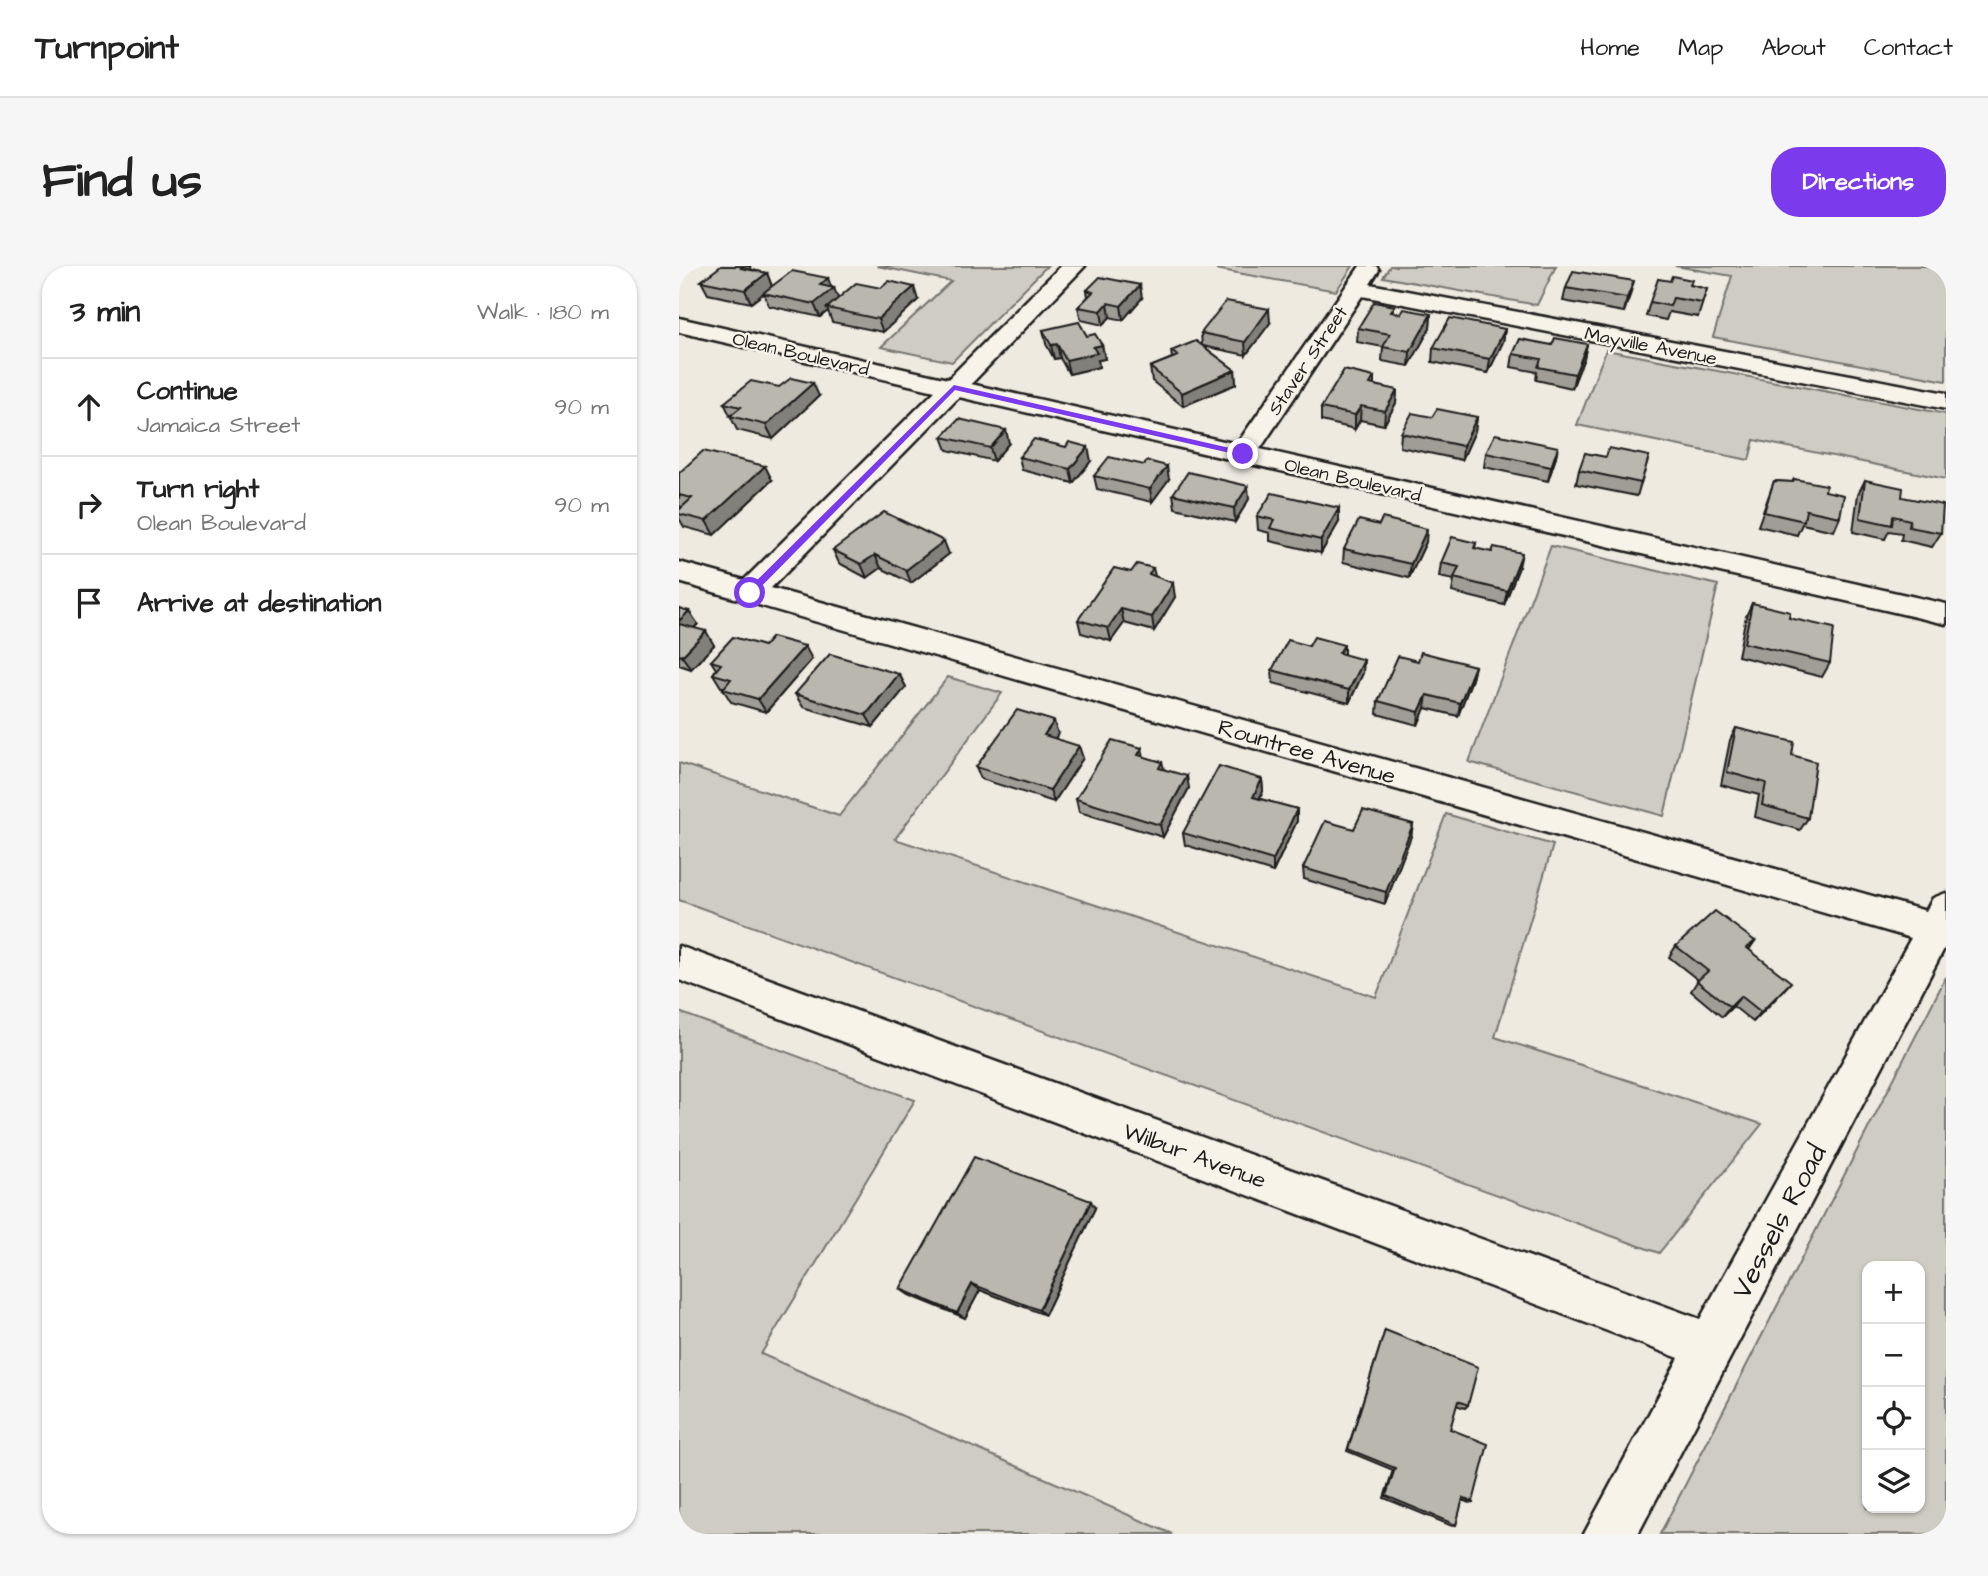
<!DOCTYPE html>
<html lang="en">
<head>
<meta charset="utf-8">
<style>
	:root { --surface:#fff; --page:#f6f6f6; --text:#222; --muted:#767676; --line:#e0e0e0; --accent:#7c3aed }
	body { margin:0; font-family:"Architects Daughter",sans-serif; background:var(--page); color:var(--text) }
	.controls { position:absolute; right:21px; bottom:21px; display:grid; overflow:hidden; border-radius:14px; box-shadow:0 2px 5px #0004 }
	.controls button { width:63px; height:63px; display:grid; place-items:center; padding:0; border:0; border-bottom:2px solid var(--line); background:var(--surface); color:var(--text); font:35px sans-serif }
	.stop { position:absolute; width:21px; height:21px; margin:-16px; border:5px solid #7c3aed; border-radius:50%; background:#fff }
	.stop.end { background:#7c3aed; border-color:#fff; box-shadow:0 2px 7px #0008 }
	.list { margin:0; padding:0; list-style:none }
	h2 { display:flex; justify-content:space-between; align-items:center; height:91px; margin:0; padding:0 28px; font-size:30px }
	h2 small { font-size:23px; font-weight:400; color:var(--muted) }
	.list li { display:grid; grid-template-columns:46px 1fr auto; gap:21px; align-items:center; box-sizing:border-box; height:98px; padding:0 28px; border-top:2px solid var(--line) }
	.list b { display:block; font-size:26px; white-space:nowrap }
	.list p { margin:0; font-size:23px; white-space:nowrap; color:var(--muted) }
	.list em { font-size:23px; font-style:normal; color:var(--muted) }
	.icon { flex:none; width:38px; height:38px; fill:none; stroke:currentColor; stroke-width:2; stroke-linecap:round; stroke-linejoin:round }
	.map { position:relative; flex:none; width:1267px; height:1268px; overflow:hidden; border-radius:28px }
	header { display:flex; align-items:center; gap:42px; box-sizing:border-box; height:98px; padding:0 35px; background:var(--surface); border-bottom:2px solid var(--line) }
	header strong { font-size:33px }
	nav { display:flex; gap:38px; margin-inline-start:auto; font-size:24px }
	.intro { display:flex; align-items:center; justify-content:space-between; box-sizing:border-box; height:168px; padding:0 42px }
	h1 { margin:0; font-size:49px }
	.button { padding:18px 32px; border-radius:28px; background:var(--accent); color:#fff; font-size:24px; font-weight:700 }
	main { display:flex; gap:42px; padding:0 42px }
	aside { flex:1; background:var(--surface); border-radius:28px; box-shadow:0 2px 5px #0004 }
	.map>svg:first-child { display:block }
</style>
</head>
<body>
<header>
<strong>Turnpoint</strong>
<nav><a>Home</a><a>Map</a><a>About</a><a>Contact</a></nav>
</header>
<div class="intro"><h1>Find us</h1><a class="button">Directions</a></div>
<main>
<aside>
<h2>3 min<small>Walk · 180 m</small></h2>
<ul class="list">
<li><svg class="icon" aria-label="ahead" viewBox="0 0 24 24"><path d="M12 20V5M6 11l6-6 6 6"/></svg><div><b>Continue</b><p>Jamaica Street</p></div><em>90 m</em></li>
<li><svg class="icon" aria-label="right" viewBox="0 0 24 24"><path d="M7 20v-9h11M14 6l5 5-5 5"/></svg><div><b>Turn right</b><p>Olean Boulevard</p></div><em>90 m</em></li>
<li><svg class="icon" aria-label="arrive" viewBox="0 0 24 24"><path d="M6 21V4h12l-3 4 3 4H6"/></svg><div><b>Arrive at destination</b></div></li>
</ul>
</aside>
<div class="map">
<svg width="1267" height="1268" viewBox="0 0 1267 1268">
	<rect width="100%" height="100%" fill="#eeeae0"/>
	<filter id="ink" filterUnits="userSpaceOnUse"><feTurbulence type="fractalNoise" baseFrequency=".0143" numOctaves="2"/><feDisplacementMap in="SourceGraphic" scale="14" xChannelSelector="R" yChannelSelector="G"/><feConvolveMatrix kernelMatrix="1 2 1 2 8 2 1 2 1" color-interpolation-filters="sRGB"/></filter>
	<g filter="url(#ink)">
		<g fill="#cfccc3" stroke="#767470" stroke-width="2" fill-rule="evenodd">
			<path d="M198 0H368L273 96 202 81 272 15Z"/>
			<path d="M539 0H674L657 25 537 3Z"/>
			<path d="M711 0H877L858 39 704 11Z"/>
			<path d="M996 0H1267V115L1034 71 1053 10Z"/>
			<path d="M927 84 1267 148V213L1075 174 1070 194 898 159Z"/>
			<path d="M872 280 1039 319 985 550 790 496Z"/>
			<path d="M269 411 323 427 216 573 697 731 767 548 874 579 816 771 1083 858 980 987 0 634V497L160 550Z"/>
			<path d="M1267 711V1268H981ZM1188 1000H1241V1242H1188Z"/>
			<path d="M0 746 236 834 82 1088 493 1268H0Z"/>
		</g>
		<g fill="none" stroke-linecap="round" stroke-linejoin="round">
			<g stroke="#1c1c1c" stroke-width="5">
				<path id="minor" d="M382 0H406L292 118 558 178 681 0H697L700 4 691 18 1267 127V143L683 30 581 183 1267 338V358L280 131 92 322 1247 645 1254 632 1267 627V679L959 1268H905L1000 1092 0 714V680L1021 1053 1232 672 0 316V296L65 314 256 125 0 66V52L269 113Z"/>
			</g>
			<use href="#minor" fill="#f7f3e8" fill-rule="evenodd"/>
		</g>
		<g fill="#a09d96" stroke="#1c1c1c" stroke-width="2">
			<path d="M71 0 73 4 88 7 93 20 153 21 159 32 239 34 204 66 153 56 149 45 141 51 90 40 85 27 72 37 29 28 22 15Z"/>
			<path d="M1011 19 1028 23 1019 51 990 46 987 54 967 50 971 36Z"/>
			<path d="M887 22 951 29 945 46 884 35Z"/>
			<path d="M408 24 463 32 444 54 431 51 424 59 402 54 399 41 409 31Z"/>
			<path d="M715 46 722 48H752L751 62 730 100 703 95 704 81 678 76 679 62Z"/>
			<path d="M591 57 567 89 524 80 556 104 557 118 504 140 473 115 471 101 493 92 492 85 523 80 522 67Z"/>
			<path d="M826 63 824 76 809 107 753 96 754 82Z"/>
			<path d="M364 64 408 70 423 79 426 93 419 94 420 101 390 108 381 92 375 93 367 78Z"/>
			<path d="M908 78 905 92 893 122 857 114 858 106 832 101 834 88 873 79Z"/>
			<path d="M695 111V119L718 124 717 137 705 159 681 154 676 163 642 155V142Z"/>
			<path d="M140 130 94 173 58 164 45 137Z"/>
			<path d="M753 151H798L796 165 783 194 721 181 722 167Z"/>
			<path d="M263 171 330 177 315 195 268 184Z"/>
			<path d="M879 181 876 194 869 215 805 201 807 187Z"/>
			<path d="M970 190 958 230 897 218 900 204 927 191Z"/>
			<path d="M340 191 412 195 394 217 343 204Z"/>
			<path d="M0 207 93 214 35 269 5 261 0 252V244L3 241 0 240Z"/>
			<path d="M415 210 490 213 473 236 418 223Z"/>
			<path d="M1115 213 1146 225 1161 251 1155 265 1123 258 1118 269 1079 260 1095 215 1113 216Z"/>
			<path d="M1186 214 1223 231 1262 267 1253 281 1222 274 1223 267 1210 265 1206 273 1174 266 1179 228Z"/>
			<path d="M494 228 570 233 556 256 496 242Z"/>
			<path d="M578 250 660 256 642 287 591 275V267L579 264Z"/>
			<path d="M700 259 747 276 730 312 664 296 665 283Z"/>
			<path d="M797 277 796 282 840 301 825 339 773 326 775 314 760 311 762 297Z"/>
			<path d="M154 284 270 288 232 317 202 302 188 312 160 297Z"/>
			<path d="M474 302 476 310 496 331 475 365 445 357 432 375 402 367 399 354 452 306Z"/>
			<path d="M1073 337 1110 352 1151 397 1143 411 1059 390 1067 350Z"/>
			<path d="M0 342 19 358 15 362 35 379 12 403 0 399Z"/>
			<path d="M665 379V389L684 407 670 437 594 417 593 404 630 380Z"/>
			<path d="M85 380 133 393 87 446 52 436 44 423 45 421H42L34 408 37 403 32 395Z"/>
			<path d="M739 395 796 400 793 413 779 450 746 442 739 459 698 448 699 435Z"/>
			<path d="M220 408 227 421 194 461 124 441 116 428Z"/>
			<path d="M1057 462 1113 489 1129 552 1121 564 1076 551 1080 529 1042 519 1051 474Z"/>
			<path d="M379 468 376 472 404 492 375 536 302 513 297 501Z"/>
			<path d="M465 491 483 496 485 503 510 522 484 571 400 546 397 533Z"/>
			<path d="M583 513 584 525 581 533 618 543V555L594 606 506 579 504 567Z"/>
			<path d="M734 558 732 570 706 638 625 613 624 602 675 563Z"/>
			<path d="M1076 675 1070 684 1103 726 1074 756 1054 740 1043 751 1012 725 1019 714 990 691 997 680Z"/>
			<path d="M416 942 366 1049 301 1024 286 1052 230 1029 221 1023Z"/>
			<path d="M706 1064 789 1139 786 1142 777 1139 771 1163 794 1236 790 1237 783 1234 777 1259 773 1260 705 1232 714 1204 668 1185Z"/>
		</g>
		<g fill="#82807a" stroke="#1c1c1c" stroke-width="2">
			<path d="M64 0H71L75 9 62 2Z"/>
			<path d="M88 7 93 21 72 37 66 24Z"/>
			<path d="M149 12 153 23 155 22 160 35 148 42 149 45 141 51 135 38 141 19Z"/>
			<path d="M955 15 951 29 945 46 948 32Z"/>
			<path d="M461 19 463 32 444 54 442 40Z"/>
			<path d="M235 21 239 34 204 66 199 53Z"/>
			<path d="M429 37 431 51 424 59 422 45Z"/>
			<path d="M590 43 591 57 567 89 566 76Z"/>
			<path d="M752 48 751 62 730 100 731 86Z"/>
			<path d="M826 63 824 76 809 107 811 93Z"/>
			<path d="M378 78 381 92 375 93 372 79Z"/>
			<path d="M908 78 905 92 893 122 896 108Z"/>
			<path d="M423 79 426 93 419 94 420 101 390 108 387 94 414 81Z"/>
			<path d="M556 104 557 118 504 140 503 127Z"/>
			<path d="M134 117 140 130 94 173 87 159Z"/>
			<path d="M718 124 717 137 705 159 706 145Z"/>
			<path d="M682 140 681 154 676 163V149Z"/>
			<path d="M798 151 796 165 783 194 784 180Z"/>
			<path d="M327 164 330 177 315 195 311 182Z"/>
			<path d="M409 181 412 195 394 217 391 203Z"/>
			<path d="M879 181 876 194 869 215 872 201Z"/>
			<path d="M86 200 93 214 35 269 27 255Z"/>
			<path d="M488 200 490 213 473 236 471 223Z"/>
			<path d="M569 220 570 233 556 256 555 242Z"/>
			<path d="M660 242V256L642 287V274Z"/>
			<path d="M748 263 747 276 730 312 732 298Z"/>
			<path d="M265 275 270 288 232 317 227 304Z"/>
			<path d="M843 287 840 301 825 339 828 325Z"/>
			<path d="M196 289 202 302 188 312 182 298Z"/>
			<path d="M494 317 496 331 475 365 473 351Z"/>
			<path d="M442 343 445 357 432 375 429 362Z"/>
			<path d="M10 345 19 358 6 370 0 361V355Z"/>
			<path d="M27 365 35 379 12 403 3 390Z"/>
			<path d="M126 380 133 393 87 446 79 433Z"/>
			<path d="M685 394 684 407 670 437V424Z"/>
			<path d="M796 400 793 413 779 450 781 437Z"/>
			<path d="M220 408 227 421 194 461 187 449Z"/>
			<path d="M748 429 746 442 739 459 740 446Z"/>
			<path d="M375 455 379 468 369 482 365 469Z"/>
			<path d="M400 480 404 492 375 536 371 524Z"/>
			<path d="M463 482 466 495 459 489Z"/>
			<path d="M508 510 510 522 484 571 481 559Z"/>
			<path d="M583 513 584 525 575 543 574 531Z"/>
			<path d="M618 543V555L594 606V594Z"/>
			<path d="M734 558 732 570 706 638 707 626Z"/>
			<path d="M1112 716 1103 726 1074 756 1082 746Z"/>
			<path d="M1062 730 1054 740 1043 751 1051 741Z"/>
			<path d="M412 935 416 942 366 1049 360 1044Z"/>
			<path d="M293 1018 301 1024 286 1052 278 1047Z"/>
		</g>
		<g fill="#bab7af" stroke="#1c1c1c" stroke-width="2">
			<path d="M42 0H64L62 2 88 7 66 24 22 15Z"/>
			<path d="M113 5 149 12 141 19 155 22 135 38 84 27Z"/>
			<path d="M894 5 955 15 948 32 887 22Z"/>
			<path d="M993 10 1013 14 1011 19 1028 23 1023 37 994 32 991 40 971 36 979 13 991 15Z"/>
			<path d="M421 11 461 19 442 40 429 37 422 45 399 41 414 26 408 24Z"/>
			<path d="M210 15 235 21 199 53 148 42 177 17 202 22Z"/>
			<path d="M547 35 590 43 566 76 522 67Z"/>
			<path d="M695 36 716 40 712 46 722 48 725 43 752 48 731 86 704 81 711 68 679 62Z"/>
			<path d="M771 52 826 63 811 93 754 82Z"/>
			<path d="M400 56 408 70 416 68 423 79 414 81 418 87 387 94 378 78 372 79 364 64Z"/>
			<path d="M876 72 908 78 896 108 859 101 862 93 834 88 841 73 873 79Z"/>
			<path d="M517 75 556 104 503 127 471 101 499 90 492 85Z"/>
			<path d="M665 104 695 111 691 118 718 124 706 145 682 140 676 149 642 142Z"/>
			<path d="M112 112 134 117 87 159 51 150 62 141 45 137 72 115 100 121Z"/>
			<path d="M758 143 798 151 784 180 722 167 733 147 753 151Z"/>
			<path d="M280 153 327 164 311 182 263 171Z"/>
			<path d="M816 168 879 181 872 201 807 187Z"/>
			<path d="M355 173 387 181 390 176 409 181 391 203 340 191Z"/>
			<path d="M930 182 970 190 962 217 900 204 906 187 927 191Z"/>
			<path d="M24 185 86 200 27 255 0 248V244L13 232 0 229V207Z"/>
			<path d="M430 191 465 199 468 195 488 200 471 223 415 210Z"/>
			<path d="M509 206 569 220 555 242 494 228Z"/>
			<path d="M1115 213 1147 219 1146 225 1165 229 1161 251 1127 244 1125 255 1085 246 1095 215 1114 216Z"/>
			<path d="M1186 214 1224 222 1223 231 1264 239 1262 267 1230 261 1231 254 1214 250 1213 259 1181 252Z"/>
			<path d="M593 227 660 242 642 274 591 262 595 254 578 250Z"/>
			<path d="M205 246 265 275 227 304 196 289 182 298 154 284Z"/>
			<path d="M703 252 748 263 732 298 665 283 680 254 700 259Z"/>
			<path d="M773 271 797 277 795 282 813 286 815 281 843 287 828 325 775 312 780 301 762 297Z"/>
			<path d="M458 298 474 302 470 308 494 317 473 351 442 343 429 362 399 354 435 302 452 306Z"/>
			<path d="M1073 337 1111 346 1110 352 1155 362 1151 397 1065 377Z"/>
			<path d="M0 342 10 345 0 355Z"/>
			<path d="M0 358 27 365 3 390 0 389Z"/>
			<path d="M54 371 85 380 93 371 126 380 79 433 44 423 52 413 34 408 42 398 32 395Z"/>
			<path d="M635 371 665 379 660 387 685 394 670 424 593 404 609 374 630 380Z"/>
			<path d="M742 386 796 400 781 437 748 429 740 446 699 435 719 390 739 395Z"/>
			<path d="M151 388 220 408 187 449 116 428Z"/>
			<path d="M338 444 375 455 365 469 400 480 371 524 297 501Z"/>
			<path d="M1057 462 1115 476 1113 489 1137 496 1129 552 1083 539 1087 517 1048 506Z"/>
			<path d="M433 474 463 482 459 489 483 496 480 502 508 510 481 559 397 533Z"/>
			<path d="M540 500 583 513 574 531 618 543 594 594 504 567Z"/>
			<path d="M684 544 734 558 707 626 624 602 646 555 675 563Z"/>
			<path d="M1036 645 1076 675 1068 682 1112 716 1082 746 1062 730 1051 741 1018 715 1029 705 997 680Z"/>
			<path d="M295 891 412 935 360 1044 293 1018 278 1047 221 1023Z"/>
			<path d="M706 1064 799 1101 789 1139 779 1135 771 1163 809 1178 794 1236 784 1232 777 1259 707 1230 716 1202 669 1183Z"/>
		</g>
	</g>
	<path fill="#7c3aed" d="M275 119 564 185 568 188 564 190 276 124 74 329H68V324Z"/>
	<g text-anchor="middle" stroke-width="5" stroke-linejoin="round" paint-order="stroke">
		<g font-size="19" fill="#1c1c1c" stroke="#f7f3e8">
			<text transform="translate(972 79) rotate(11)" y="7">Mayville Avenue</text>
			<text transform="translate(122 87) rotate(13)" y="7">Olean Boulevard</text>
			<text transform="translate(628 94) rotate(-56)" y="7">Staver Street</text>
			<text transform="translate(674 213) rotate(13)" y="7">Olean Boulevard</text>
		</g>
		<g font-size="23" fill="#1c1c1c" stroke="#f7f3e8">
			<text transform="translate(628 485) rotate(16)" y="8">Rountree Avenue</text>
			<text transform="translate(516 889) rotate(20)" y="8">Wilbur Avenue</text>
		</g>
		<g font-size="28" fill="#1c1c1c" stroke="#f7f3e8">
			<text transform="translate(1099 955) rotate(-62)" y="10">Vessels Road</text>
		</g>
	</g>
</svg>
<div class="controls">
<button>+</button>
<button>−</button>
<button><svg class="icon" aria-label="locate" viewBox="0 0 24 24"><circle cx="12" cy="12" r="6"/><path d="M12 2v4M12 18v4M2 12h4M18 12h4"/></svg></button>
<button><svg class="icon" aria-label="layers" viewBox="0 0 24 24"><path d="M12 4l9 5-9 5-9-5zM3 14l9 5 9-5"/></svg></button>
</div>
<div class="stop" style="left:71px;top:327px"></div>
<div class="stop end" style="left:564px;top:188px"></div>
</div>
</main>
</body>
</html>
